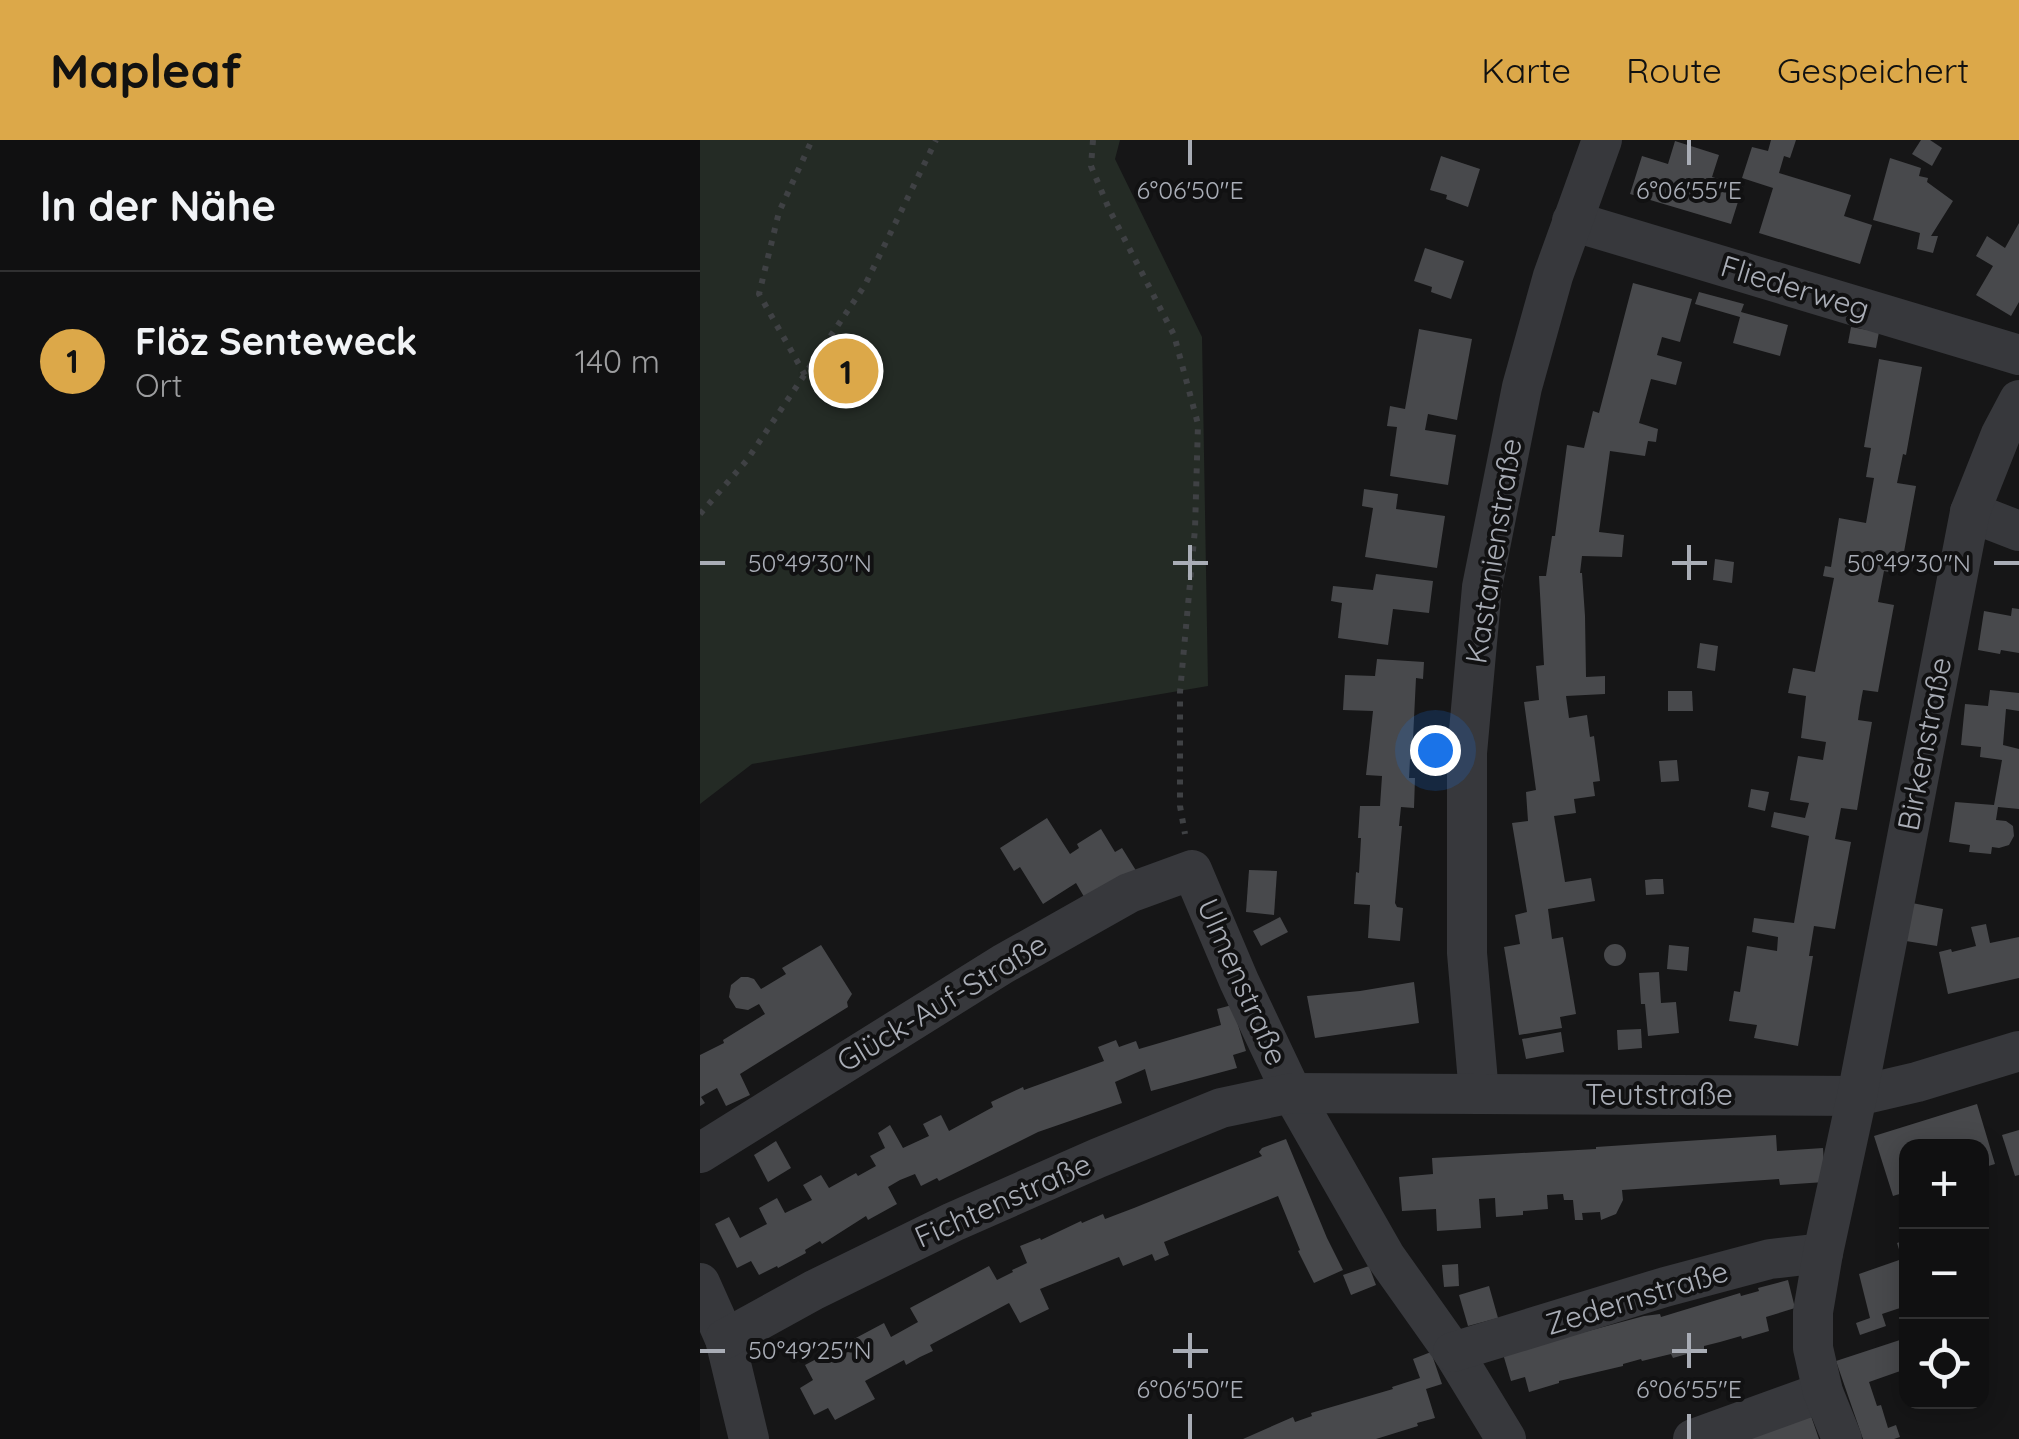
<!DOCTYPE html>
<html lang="de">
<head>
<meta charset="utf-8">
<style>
	:root { --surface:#101011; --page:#1e1e1f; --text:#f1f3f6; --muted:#9c9d9f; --line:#303031; --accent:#dca849 }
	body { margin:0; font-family:Quicksand,sans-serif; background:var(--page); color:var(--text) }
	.controls { position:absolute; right:30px; bottom:30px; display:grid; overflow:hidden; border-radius:20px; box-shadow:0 5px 25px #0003 }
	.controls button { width:90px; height:90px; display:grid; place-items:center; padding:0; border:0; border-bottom:2px solid var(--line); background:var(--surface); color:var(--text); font:50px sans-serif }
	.you { position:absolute; left:735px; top:610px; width:35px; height:35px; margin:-25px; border:8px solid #fff; border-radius:50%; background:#1a73e8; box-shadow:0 0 0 15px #1a73e833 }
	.badge { display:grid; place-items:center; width:65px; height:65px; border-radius:50%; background:var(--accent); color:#111; font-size:32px; font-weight:700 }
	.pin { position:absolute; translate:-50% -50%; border:5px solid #fff; box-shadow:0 2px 10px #0006 }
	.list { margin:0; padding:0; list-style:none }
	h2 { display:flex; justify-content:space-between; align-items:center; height:130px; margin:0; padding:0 40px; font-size:42px }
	h2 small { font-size:32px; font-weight:400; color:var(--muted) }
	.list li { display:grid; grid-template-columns:65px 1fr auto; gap:30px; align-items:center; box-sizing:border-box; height:180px; padding:0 40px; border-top:2px solid var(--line) }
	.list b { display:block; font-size:38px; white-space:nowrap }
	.list p { margin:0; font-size:32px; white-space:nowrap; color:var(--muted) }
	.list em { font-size:32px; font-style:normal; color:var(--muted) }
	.icon { flex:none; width:55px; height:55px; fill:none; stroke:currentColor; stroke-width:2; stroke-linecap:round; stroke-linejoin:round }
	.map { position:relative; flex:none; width:1319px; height:1299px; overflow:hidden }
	header { display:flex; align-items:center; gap:60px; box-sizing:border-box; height:140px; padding:0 50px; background:var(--accent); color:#111 }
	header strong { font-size:48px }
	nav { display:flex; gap:55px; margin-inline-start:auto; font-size:35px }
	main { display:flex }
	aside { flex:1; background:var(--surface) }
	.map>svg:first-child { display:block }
</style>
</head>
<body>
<header>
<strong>Mapleaf</strong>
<nav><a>Karte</a><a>Route</a><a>Gespeichert</a></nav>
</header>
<main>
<aside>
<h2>In der Nähe<small></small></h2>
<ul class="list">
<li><span class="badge">1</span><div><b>Flöz Senteweck</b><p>Ort</p></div><em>140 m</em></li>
</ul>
</aside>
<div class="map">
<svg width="1319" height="1299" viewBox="0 0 1319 1299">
	<rect width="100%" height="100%" fill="#161617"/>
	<path fill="#242b25" d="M0 0H420L415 19 502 197 508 546 52 624 0 664Z"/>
	<g fill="#48494c">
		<path d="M1071 0H1096L1090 18 1084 16 1079 33 1151 55 1144 76 1172 85 1160 124 1059 93 1073 48 1042 38 1052 7 1068 11Z"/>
		<path d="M1221 0H1230L1242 8 1232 26 1212 14Z"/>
		<path d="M975 1 1019 15 1012 37 1043 46 1031 84 930 54 942 16 968 24Z"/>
		<path d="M741 16 780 29 768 67 746 59 747 55 730 50Z"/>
		<path d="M1190 18 1221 28 1219 36 1228 38 1227 42 1253 61 1231 96H1238L1233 113 1217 109 1220 93 1173 80Z"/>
		<path d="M1319 83V162L1311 176 1276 155 1293 126 1276 116 1287 96 1305 108Z"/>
		<path d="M725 108 764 121 751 159 731 152 732 147 714 141Z"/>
		<path d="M933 143 992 159 980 202 962 197 957 215 982 222 976 245 951 239 939 283 958 289 956 302 948 301 945 316 910 311 899 392 924 395 922 417 882 416 880 433H882L885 476 886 537 905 536V554L866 556 869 578 887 575 890 597 894 596 900 641 893 642 895 656 874 659 876 673 854 676 865 742 891 738 895 761 848 769 852 799 863 797 876 874 860 877 862 888 819 895 804 807 820 804 815 775 827 772 812 683 828 681 826 652 836 650 824 562 839 560 836 526 844 525 839 436H846L852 396H855L867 305 884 308 893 271 899 273Z"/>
		<path d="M999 152 1044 164 1041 172 1088 185 1080 216 1033 203 1040 177 995 164Z"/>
		<path d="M1151 187 1179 192 1176 208 1148 203Z"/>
		<path d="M719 189 772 199 757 280 728 274 725 290 756 295 748 345 690 336 697 287 687 286 690 266 705 269Z"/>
		<path d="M1179 219 1222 227 1206 315 1203 314 1197 343 1216 346 1200 434 1184 431 1178 462 1194 465 1178 552 1163 550 1160 566 1158 580 1172 582 1157 670 1141 668 1135 699 1151 702 1135 789 1114 786 1109 816H1113L1098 906 1054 898 1057 885 1029 881 1034 851 1040 852 1047 806 1077 811 1078 797 1052 792 1054 778 1094 783 1109 696 1071 687 1074 672 1105 678 1109 663 1090 660 1098 616 1123 620 1126 602 1101 598 1106 556 1088 553 1093 528 1115 532 1134 438 1123 436 1125 426 1131 427 1139 378 1166 383 1174 338 1166 337 1171 308 1164 307Z"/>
		<path d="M664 349 698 354 696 369 745 376 737 428 665 417 673 368 662 366Z"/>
		<path d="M1015 419 1034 422 1032 443 1013 440Z"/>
		<path d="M676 434 733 441 729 473 693 469 688 505 638 498 642 463 631 461 633 446 673 450Z"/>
		<path d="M1312 468 1319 469V513L1301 510 1300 514 1278 510 1284 471 1311 476Z"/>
		<path d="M1000 503 1018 506 1015 531 997 528Z"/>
		<path d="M677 519 724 522 723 539 716 538 712 619H710L709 638H715L714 668 701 667 699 686H702L695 763 697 767 703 768 700 801 668 798 670 765 654 764 656 732 659 733 660 716 661 698H658L660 666H680L682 636 666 635 673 571 643 570 645 535 675 536Z"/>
		<path d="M1290 550 1319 553V571L1306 569 1303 605 1319 609V669L1298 667 1296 680 1306 681 1313 686 1314 696 1309 705 1299 708 1292 707 1291 714 1269 712 1270 705 1249 702 1255 662 1294 665 1302 620 1280 617 1281 607 1261 605 1265 564 1288 566Z"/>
		<path d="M968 551H992L993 571H968Z"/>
		<path d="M977 620 979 641 961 642 959 621Z"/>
		<path d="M1051 649 1069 652 1065 671 1048 667Z"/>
		<path d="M347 678 370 714 379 708 377 704 401 689 415 712 422 708 440 737 390 767 376 743 343 764 320 727 314 731 300 708Z"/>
		<path d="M549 730 577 731 574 775 546 772Z"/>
		<path d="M954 739H963L964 754 946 755 945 740Z"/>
		<path d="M1212 763 1243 769 1237 806 1206 801Z"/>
		<path d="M580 777 588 792 561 806 553 791Z"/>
		<path d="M1286 784 1290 803 1319 797V838L1248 854 1239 812 1251 809 1252 812 1276 806 1271 787Z"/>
		<circle cx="915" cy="815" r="11"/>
		<path d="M121 805 152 854 147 862 148 867 40 934 50 955 26 966 17 948 1 957 5 963 0 966V915L24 903 23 900 65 874 59 864 48 870 36 868 29 857 31 845 41 837H48L54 839 61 849 86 834 82 828Z"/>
		<path d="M969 805 989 807 987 831 967 829Z"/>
		<path d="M959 832 961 863 976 862 979 893 948 896 945 864H941L939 833Z"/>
		<path d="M714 842 719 883 615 898 607 856 660 851Z"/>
		<path d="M532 865 546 911 533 915 537 928 451 951 445 929 415 942 422 963 338 992 239 1041 237 1038 221 1046 215 1034 200 1040 188 1047 197 1064 168 1080 166 1076 122 1104 120 1101 105 1110 106 1113 78 1128 77 1126 59 1135 51 1121 37 1128 15 1084 29 1077 40 1098 67 1084 59 1068 77 1058 85 1073 112 1060 103 1045 121 1035 129 1048 156 1033 158 1036 176 1026 170 1016 185 1008 178 993 190 985 203 1008 229 996 223 984 241 975 249 991 293 967 291 962 323 947 324 950 404 921 398 907 416 900 419 907 436 901 439 909 521 885 517 869Z"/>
		<path d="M941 889 942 908 918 910 917 890Z"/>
		<path d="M861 892 864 912 826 919 822 899Z"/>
		<path d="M1277 964 1295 1024 1282 1028 1281 1006H1206V1052L1193 1056 1174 996Z"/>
		<path d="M1319 990V1035L1315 1036 1302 995Z"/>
		<path d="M1076 995 1077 1011 1123 1008 1125 1042 1080 1045 1079 1039 922 1050 923 1060 916 1074 901 1080 900 1072 882 1073 883 1080H875L873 1060H864L863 1054 847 1055 848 1069 823 1071V1075L796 1077 795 1058 779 1059 781 1088 737 1091 736 1069 702 1071 699 1037 733 1034 732 1018 896 1009V1007Z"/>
		<path d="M586 999 627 1098 643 1130 614 1143 598 1111 600 1110 578 1056 464 1102 469 1115 455 1121 452 1114 423 1126 419 1117 340 1149 349 1169 320 1183 309 1163 230 1205 233 1211 220 1217 206 1225 204 1220 165 1241 175 1259 135 1280 128 1268 114 1275 100 1248 113 1240 105 1225 184 1183 191 1197 218 1182 210 1168 289 1126 297 1140 313 1132 312 1130 327 1123 320 1106 340 1098 341 1100 381 1081 382 1083 403 1074 405 1079 434 1068 562 1016 559 1012 562 1008Z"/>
		<path d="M76 1001 91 1028 68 1042 54 1015Z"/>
		<path d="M1206 1100V1166L1182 1174 1186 1186 1160 1195 1156 1183 1170 1178 1159 1134 1202 1119 1197 1103Z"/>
		<path d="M758 1124 759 1146 744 1147 742 1125Z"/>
		<path d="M669 1126 676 1145 651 1155 643 1135Z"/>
		<path d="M1088 1140 1095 1168 1066 1177 1069 1191 1042 1199 1041 1196 1020 1202 1004 1206V1209L973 1218 971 1214 942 1221 941 1219 923 1224V1226L859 1241V1243L829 1252 825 1237 811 1241 803 1214 944 1176 960 1174 961 1177 1040 1153 1041 1156 1059 1151 1058 1148Z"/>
		<path d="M789 1146 798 1178 768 1186 759 1155Z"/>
		<path d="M1206 1198V1229L1169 1242 1177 1266 1181 1265 1188 1288 1196 1285 1200 1297 1194 1299H1163L1136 1221Z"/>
		<path d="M731 1212 742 1244 726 1249 735 1278 717 1283 718 1286 676 1299H543L593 1277 595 1282 612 1276 611 1273 693 1249 692 1247 720 1238 713 1219Z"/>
		<path d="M1110 1273 1119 1299H1026Z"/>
	</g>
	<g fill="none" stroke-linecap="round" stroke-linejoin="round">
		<g stroke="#3f4144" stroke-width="6" stroke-dasharray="5 8" stroke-linecap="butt">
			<path d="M393 0 391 26 409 69 474 195 498 284 495 389 480 552V666L485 694"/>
			<path d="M105 235 59 154 79 72 112 0"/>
			<path d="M0 374 47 320 165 145 236 0"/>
		</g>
		<g stroke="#37383c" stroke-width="40">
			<path d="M872 81 1319 215"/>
			<path d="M1270 372 1319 391"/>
			<path d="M779 954 767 813V613L782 447 822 247 853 136 902 0"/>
			<path d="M0 1013 303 824 429 753 492 730 539 841 592 953 685 1116 753 1212 806 1299"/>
			<path d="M0 1143 25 1199 49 1299"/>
			<path d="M25 1199 114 1150 253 1082 398 1018 521 968 592 953 1157 956 1217 942 1319 911"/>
			<path d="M753 1212 965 1147 1070 1119 1123 1113"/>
			<path d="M993 1299 1123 1252"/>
			<path d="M1142 1299 1123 1252 1113 1208V1172L1123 1113 1157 956 1270 372 1301 294 1319 260"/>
		</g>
	</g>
	<path fill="none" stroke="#a9adb6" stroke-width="4" d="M490 0V25M989 0V25M490 405V440M989 405V440M0 423H25M473 423H508M972 423H1007M1294 423H1319M490 1193V1228M989 1193V1228M0 1211H25M473 1211H508M972 1211H1007M490 1274V1299M989 1274V1299"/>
	<g text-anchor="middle" stroke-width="8" stroke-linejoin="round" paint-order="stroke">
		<g font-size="30" fill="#a9adb6" stroke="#111112">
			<text transform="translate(1095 148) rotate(17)" y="10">Fliederweg</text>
			<text transform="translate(794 411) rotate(-81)" y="10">Kastanienstraße</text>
			<text transform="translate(1225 604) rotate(-79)" y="10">Birkenstraße</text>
			<text transform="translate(542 842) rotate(66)" y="10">Ulmenstraße</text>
			<text transform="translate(242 863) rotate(-31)" y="10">Glück-Auf-Straße</text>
			<text x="959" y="965">Teutstraße</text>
			<text transform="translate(303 1061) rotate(-24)" y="10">Fichtenstraße</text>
			<text transform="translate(937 1158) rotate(-17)" y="10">Zedernstraße</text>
		</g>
	</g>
	<g font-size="25" text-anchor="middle" fill="#a9adb6" stroke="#111112" stroke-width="8" stroke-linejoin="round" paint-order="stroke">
		<text x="490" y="59">6°06'50"E</text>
		<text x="989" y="59">6°06'55"E</text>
		<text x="110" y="432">50°49'30"N</text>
		<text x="1209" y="432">50°49'30"N</text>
		<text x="110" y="1219">50°49'25"N</text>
		<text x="490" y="1258">6°06'50"E</text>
		<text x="989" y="1258">6°06'55"E</text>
	</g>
</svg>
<div class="controls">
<button>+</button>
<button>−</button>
<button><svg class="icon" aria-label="locate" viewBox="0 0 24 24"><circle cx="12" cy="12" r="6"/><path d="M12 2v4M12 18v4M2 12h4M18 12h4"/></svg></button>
</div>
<div class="you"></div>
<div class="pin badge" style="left:146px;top:231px">1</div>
</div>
</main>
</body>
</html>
